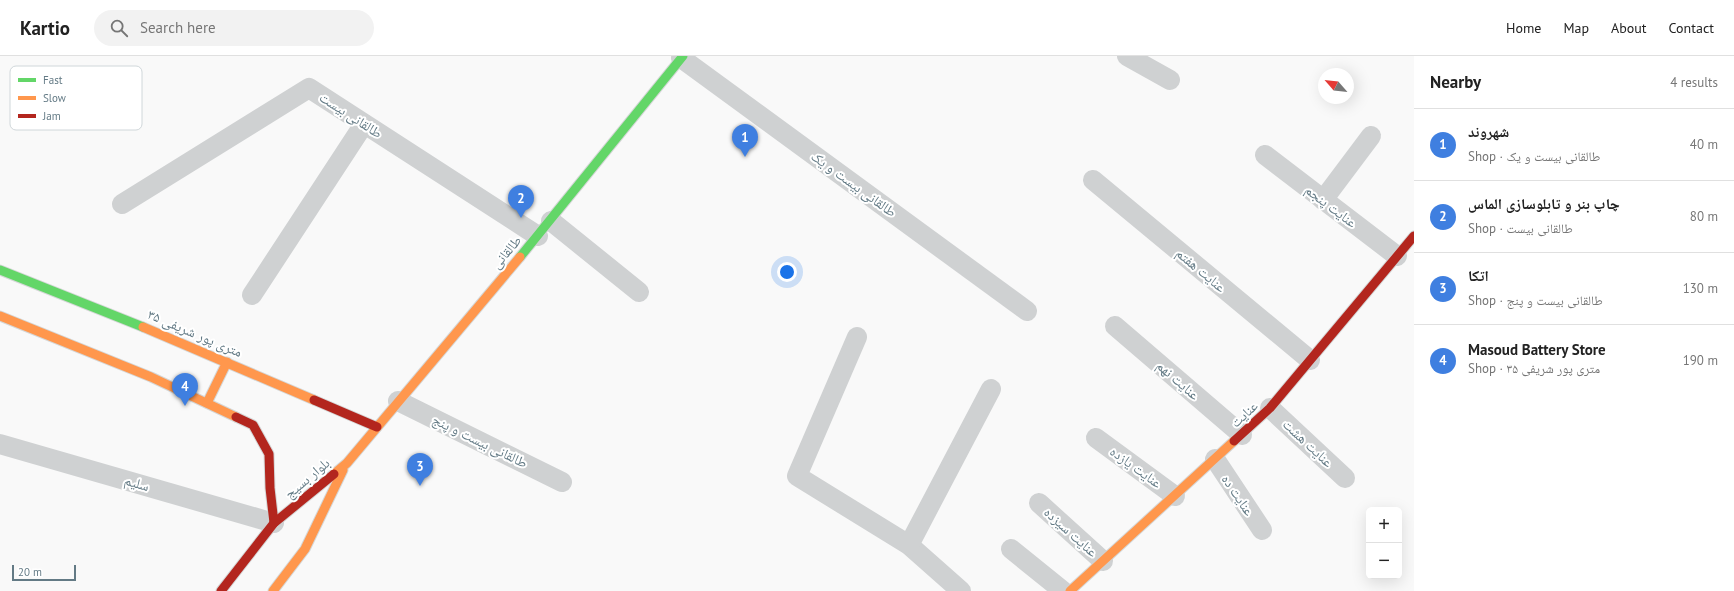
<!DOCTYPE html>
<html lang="en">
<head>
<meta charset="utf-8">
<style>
	:root { --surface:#fff; --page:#f2f2f2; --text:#222; --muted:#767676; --line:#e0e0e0; --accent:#575d61 }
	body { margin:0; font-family:"PT Sans","Noto Naskh Arabic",sans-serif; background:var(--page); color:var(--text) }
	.controls { position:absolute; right:12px; bottom:12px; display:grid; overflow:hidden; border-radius:6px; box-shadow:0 4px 16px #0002 }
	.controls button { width:36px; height:36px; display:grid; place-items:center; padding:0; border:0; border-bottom:1px solid var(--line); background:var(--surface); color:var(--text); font:20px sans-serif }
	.compass { position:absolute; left:1318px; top:12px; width:36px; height:36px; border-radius:50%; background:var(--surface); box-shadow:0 4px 16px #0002; rotate:298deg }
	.scale { position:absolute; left:12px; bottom:10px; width:64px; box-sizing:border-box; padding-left:4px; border:2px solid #637a85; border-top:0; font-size:11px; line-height:14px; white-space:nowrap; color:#637a85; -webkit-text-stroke:3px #fff; paint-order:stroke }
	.you { position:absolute; left:787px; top:216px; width:14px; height:14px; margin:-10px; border:3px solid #fff; border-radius:50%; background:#1a73e8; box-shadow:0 0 0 6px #1a73e833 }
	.badge { display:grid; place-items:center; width:26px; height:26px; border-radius:50%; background:var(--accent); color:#fff; font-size:13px; font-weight:700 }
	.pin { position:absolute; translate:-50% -33px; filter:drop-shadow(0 1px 2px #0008) }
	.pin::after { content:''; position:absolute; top:21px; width:14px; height:12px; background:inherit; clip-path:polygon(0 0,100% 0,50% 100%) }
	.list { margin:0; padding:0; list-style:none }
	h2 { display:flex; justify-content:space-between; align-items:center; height:52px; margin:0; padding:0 16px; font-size:17px }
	h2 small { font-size:13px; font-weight:400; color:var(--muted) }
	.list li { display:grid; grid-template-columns:26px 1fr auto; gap:12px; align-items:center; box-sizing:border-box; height:72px; padding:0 16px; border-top:1px solid var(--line) }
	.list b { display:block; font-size:15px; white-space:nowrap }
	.list p { margin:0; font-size:13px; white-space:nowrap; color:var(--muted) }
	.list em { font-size:13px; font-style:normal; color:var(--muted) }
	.icon { flex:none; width:22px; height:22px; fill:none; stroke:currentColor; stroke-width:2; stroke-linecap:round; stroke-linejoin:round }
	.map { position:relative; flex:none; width:1414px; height:535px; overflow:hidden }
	header { display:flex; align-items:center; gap:24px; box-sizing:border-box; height:56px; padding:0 20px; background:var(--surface); border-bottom:1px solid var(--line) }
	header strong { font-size:19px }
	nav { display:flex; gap:22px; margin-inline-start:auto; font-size:14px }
	.search { width:280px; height:36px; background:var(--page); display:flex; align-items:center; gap:10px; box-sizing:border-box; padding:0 14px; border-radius:22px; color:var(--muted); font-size:15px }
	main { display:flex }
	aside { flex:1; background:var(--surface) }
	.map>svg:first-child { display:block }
</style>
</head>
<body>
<header>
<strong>Kartio</strong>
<div class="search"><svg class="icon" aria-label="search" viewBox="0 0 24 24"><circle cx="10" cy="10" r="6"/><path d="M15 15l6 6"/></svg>Search here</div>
<nav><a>Home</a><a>Map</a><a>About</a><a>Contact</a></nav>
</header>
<main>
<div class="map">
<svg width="1414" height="535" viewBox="0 0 1414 535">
	<rect width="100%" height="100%" fill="#f9f9f9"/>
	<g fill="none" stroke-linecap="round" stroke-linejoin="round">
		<g stroke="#d5d7d7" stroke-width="11">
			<g id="fast">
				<path d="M520 201 683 0"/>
				<path d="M0 214 143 271"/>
			</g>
		</g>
		<g stroke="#d5d7d7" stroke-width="11">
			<g id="slow">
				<path d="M0 260 151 321 236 361"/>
				<path d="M143 271 314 344"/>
				<path d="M207 347 227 306"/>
				<path d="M334 418 347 407 520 201"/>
				<path d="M273 535 305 493 343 414"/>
				<path d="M1070 535 1234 385"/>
			</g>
		</g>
		<g stroke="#d5d7d7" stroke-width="11">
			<g id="jam">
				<path d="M314 344 377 371"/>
				<path d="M236 361 253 369 269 398 270 432 274 467"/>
				<path d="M1234 385 1270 352 1414 180"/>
				<path d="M221 535 274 467 334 418"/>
			</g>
		</g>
		<g stroke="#cfd1d2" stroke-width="20">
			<path d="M1127 0 1170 24"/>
			<path d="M681 2 1027 255"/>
			<path d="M1265 99 1397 200"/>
			<path d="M1093 124 1310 304"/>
			<path d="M1323 144 1371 80"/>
			<path d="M122 148 309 32 538 180"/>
			<path d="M551 165 639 236"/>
			<path d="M252 239 364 68"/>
			<path d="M1115 270 1242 379"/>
			<path d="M857 281 797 420 909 489 961 535"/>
			<path d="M398 345 562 426"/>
			<path d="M1270 352 1345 422"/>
			<path d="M1096 382 1175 440"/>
			<path d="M0 388 274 467"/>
			<path d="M1215 403 1262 474"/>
			<path d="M1039 447 1103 505"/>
			<path d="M909 489 991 333"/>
			<path d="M1011 493 1063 535"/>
		</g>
		<use href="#fast" stroke="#63d668" stroke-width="9"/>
		<use href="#slow" stroke="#ff974d" stroke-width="9"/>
		<use href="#jam" stroke="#b3261e" stroke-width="9"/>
	</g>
	<g text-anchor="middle" stroke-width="4" stroke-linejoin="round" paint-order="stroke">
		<g font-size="14" fill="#637a85" stroke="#fff">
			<text transform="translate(351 59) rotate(33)" y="5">طالقانی بیست</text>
			<text transform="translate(854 128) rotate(36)" y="5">طالقانی بیست و یک</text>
			<text transform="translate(1331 150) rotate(37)" y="5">عنایت پنجم</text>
			<text transform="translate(506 196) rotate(-50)" y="5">طالقانی</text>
			<text transform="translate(1201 214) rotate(40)" y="5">عنایت هفتم</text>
			<text transform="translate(195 277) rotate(23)" y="5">۳۵ متری پور شریفی</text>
			<text transform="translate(1178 324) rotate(41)" y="5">عنایت نهم</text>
			<text transform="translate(1244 358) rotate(-43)" y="5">عنایت</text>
			<text transform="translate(480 385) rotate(26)" y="5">طالقانی بیست و پنج</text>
			<text transform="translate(1308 387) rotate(43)" y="5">عنایت هشت</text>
			<text transform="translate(1136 411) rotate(36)" y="5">عنایت یازده</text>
			<text transform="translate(307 422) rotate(-40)" y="5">بلوار بسیج</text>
			<text transform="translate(137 427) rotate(16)" y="5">سلیم</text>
			<text transform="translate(1238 439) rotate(56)" y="5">عنایت ده</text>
			<text transform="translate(1071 476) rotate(42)" y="5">عنایت سیزده</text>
		</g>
	</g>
	<rect x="10" y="10" width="132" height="64" rx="6" fill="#fff" stroke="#d0d7da" stroke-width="1"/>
	<rect x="18" y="22" width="18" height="4" fill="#63d668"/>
	<rect x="18" y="40" width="18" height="4" fill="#ff974d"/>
	<rect x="18" y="58" width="18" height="4" fill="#b3261e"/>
	<g font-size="11" fill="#637a85">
		<text x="43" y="28">Fast</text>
		<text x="43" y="46">Slow</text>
		<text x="43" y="64">Jam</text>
	</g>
</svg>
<div class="controls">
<button>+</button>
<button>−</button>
</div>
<svg class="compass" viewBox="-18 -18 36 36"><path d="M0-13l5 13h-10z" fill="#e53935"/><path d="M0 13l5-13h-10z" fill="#767676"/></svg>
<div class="scale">20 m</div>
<div class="you"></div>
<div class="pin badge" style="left:745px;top:101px;background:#3f7fe0">1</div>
<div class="pin badge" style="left:521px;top:162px;background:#3f7fe0">2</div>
<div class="pin badge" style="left:420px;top:430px;background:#3f7fe0">3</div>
<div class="pin badge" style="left:185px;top:350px;background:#3f7fe0">4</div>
</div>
<aside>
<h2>Nearby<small>4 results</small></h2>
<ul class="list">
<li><span class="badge" style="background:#3f7fe0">1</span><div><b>شهروند</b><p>Shop · طالقانی بیست و یک</p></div><em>40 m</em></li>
<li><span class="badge" style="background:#3f7fe0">2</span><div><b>چاپ بنر و تابلوسازی الماس</b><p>Shop · طالقانی بیست</p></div><em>80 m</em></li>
<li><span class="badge" style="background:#3f7fe0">3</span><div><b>اتکا</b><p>Shop · طالقانی بیست و پنج</p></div><em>130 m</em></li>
<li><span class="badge" style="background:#3f7fe0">4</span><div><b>Masoud Battery Store</b><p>Shop · ۳۵ متری پور شریفی</p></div><em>190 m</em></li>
</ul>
</aside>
</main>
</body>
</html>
